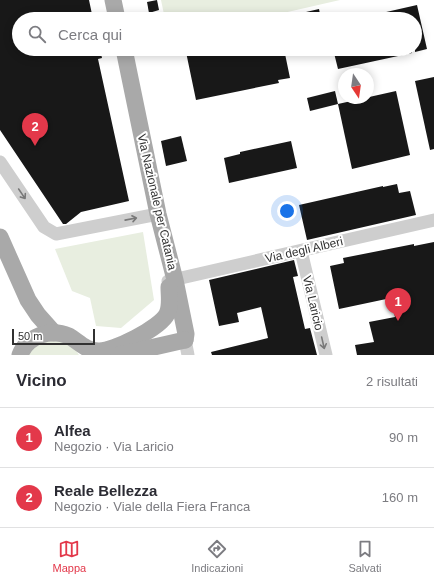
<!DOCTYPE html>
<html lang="it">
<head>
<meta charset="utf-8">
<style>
	:root { --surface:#fff; --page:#f2f2f3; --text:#2b2b33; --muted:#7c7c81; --line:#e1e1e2; --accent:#e3384a }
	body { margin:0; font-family:Helvetica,sans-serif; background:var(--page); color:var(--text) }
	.compass { position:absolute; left:338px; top:68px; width:36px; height:36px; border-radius:50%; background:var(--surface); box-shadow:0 2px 10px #0003; rotate:167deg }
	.scale { position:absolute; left:12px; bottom:10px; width:83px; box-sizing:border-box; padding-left:4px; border:2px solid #313131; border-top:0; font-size:11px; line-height:14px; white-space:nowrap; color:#313131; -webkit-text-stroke:3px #fff; paint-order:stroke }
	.you { position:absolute; left:287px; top:211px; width:14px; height:14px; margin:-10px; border:3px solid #fff; border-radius:50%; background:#1a73e8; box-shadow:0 0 0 6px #1a73e833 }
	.badge { display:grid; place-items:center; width:26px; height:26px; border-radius:50%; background:var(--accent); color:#fff; font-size:13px; font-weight:700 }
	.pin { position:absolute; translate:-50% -33px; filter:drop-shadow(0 1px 2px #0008) }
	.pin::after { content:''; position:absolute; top:21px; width:14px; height:12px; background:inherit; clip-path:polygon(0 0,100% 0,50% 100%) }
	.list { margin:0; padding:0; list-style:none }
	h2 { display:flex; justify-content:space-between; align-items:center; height:52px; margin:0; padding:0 16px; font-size:17px }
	h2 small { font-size:13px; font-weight:400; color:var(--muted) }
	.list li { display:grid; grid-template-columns:26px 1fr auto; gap:12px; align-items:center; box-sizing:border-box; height:60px; padding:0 16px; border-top:1px solid var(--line) }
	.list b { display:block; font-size:15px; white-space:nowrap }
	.list p { margin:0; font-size:13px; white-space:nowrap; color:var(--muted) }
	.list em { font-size:13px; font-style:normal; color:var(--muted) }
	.icon { flex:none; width:22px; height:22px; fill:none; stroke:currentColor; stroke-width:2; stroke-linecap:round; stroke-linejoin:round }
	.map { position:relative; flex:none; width:434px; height:355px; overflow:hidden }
	.search { position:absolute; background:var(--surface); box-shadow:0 2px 10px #0003; left:12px; right:12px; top:12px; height:44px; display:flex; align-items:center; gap:10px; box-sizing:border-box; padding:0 14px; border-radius:22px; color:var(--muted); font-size:15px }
	.sheet { height:172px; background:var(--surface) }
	nav { display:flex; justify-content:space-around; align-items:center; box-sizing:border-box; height:56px; border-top:1px solid var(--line); background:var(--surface); font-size:11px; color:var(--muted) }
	nav a { display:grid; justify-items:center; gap:2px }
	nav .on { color:var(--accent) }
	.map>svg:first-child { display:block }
</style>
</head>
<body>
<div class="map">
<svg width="434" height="355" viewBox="0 0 434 355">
	<rect width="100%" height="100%" fill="#fff"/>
	<g fill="#e8eee0">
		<path d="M161 0H340L257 19H165Z"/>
		<path d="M143 232 154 300 121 328 96 326 90 298 72 291 55 249Z"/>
		<path d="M54 338 73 346 79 355H25L28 350Z"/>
	</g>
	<g fill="#181818">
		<path d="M0 0H89L93 19H19V49H100L102 58 98 59 129 201 81 212 66 224H63L0 130Z"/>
		<path d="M157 0 159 10 149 13 147 2Z"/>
		<path d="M417 5 427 49 415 52V19H374L373 15Z"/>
		<path d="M319 9 321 19H294L293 15Z"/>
		<path d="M202 49H284L290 78 278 80 279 83 196 100 186 52Z"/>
		<path d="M333 49H411L412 53 338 69Z"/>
		<path d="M434 77V149L430 150 415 81Z"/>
		<path d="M335 91 338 104 310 111 307 98Z"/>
		<path d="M396 91 410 155 352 169 338 104Z"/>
		<path d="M181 136 187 161 166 166 161 141Z"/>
		<path d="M291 141 297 168 229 183 224 158 240 154V152Z"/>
		<path d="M397 184 399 193 410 191 416 215 307 240 299 205 383 186V187Z"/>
		<path d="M434 242V355H357L355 345 374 342 369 322 395 317 391 298 339 309 330 266 344 263 343 258 414 244V246Z"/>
		<path d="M294 260 298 276 293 277 305 329 310 328 317 355H212L211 352 268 338 261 307 237 313 239 322 219 326 209 280Z"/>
	</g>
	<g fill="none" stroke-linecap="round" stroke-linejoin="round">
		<g stroke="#cecece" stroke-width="13">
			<path d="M0 162 44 227 56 234 158 214"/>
			<path d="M301 251 326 355"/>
			<path d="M168 281 434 220"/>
			<path d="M185 340 188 355"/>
		</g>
		<g stroke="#a9a9a9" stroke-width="17">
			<path d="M113 0 117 19"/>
			<path d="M124 49 158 214 175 280 186 334 185 340"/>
			<path d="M0 237 28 300 38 315 54 333"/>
			<path d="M20 355C27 336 50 328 69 336 79 342 85 350 98 351 113 352 160 328 167 314 171 306 169 296 169 287"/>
			<path d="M119 355 185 340"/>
		</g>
	</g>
	<defs><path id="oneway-shaft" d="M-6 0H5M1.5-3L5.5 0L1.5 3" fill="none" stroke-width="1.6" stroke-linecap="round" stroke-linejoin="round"/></defs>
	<g stroke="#787878">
		<use href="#oneway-shaft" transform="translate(22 194) rotate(56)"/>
		<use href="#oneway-shaft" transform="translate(131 219) rotate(-11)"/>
		<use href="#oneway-shaft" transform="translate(323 343) rotate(77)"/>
	</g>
	<g text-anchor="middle" stroke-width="4" stroke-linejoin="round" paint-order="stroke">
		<g font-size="12" fill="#313131" stroke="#fff">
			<text transform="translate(157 202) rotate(77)" y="4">Via Nazionale per Catania</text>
			<text transform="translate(304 250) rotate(-13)" y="4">Via degli Alberi</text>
			<text transform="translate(313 303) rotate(77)" y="4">Via Laricio</text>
		</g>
	</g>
</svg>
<svg class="compass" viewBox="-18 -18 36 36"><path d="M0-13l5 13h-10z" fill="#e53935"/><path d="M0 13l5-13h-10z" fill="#7c7c81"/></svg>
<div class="scale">50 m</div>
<div class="you"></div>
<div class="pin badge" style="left:398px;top:321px">1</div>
<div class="pin badge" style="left:35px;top:146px">2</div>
<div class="search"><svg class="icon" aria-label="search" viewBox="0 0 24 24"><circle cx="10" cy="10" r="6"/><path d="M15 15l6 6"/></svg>Cerca qui</div>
</div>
<section class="sheet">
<h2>Vicino<small>2 risultati</small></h2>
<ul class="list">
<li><span class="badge">1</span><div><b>Alfea</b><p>Negozio · Via Laricio</p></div><em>90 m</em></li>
<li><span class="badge">2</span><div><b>Reale Bellezza</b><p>Negozio · Viale della Fiera Franca</p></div><em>160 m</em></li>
</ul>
</section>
<nav>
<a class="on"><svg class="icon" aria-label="map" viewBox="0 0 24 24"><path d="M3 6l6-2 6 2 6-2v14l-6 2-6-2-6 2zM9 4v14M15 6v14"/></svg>Mappa</a>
<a><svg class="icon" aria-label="directions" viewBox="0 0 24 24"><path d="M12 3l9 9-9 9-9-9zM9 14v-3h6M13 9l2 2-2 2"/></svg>Indicazioni</a>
<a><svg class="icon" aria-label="saved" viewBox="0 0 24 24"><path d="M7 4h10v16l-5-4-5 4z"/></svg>Salvati</a>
</nav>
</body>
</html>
